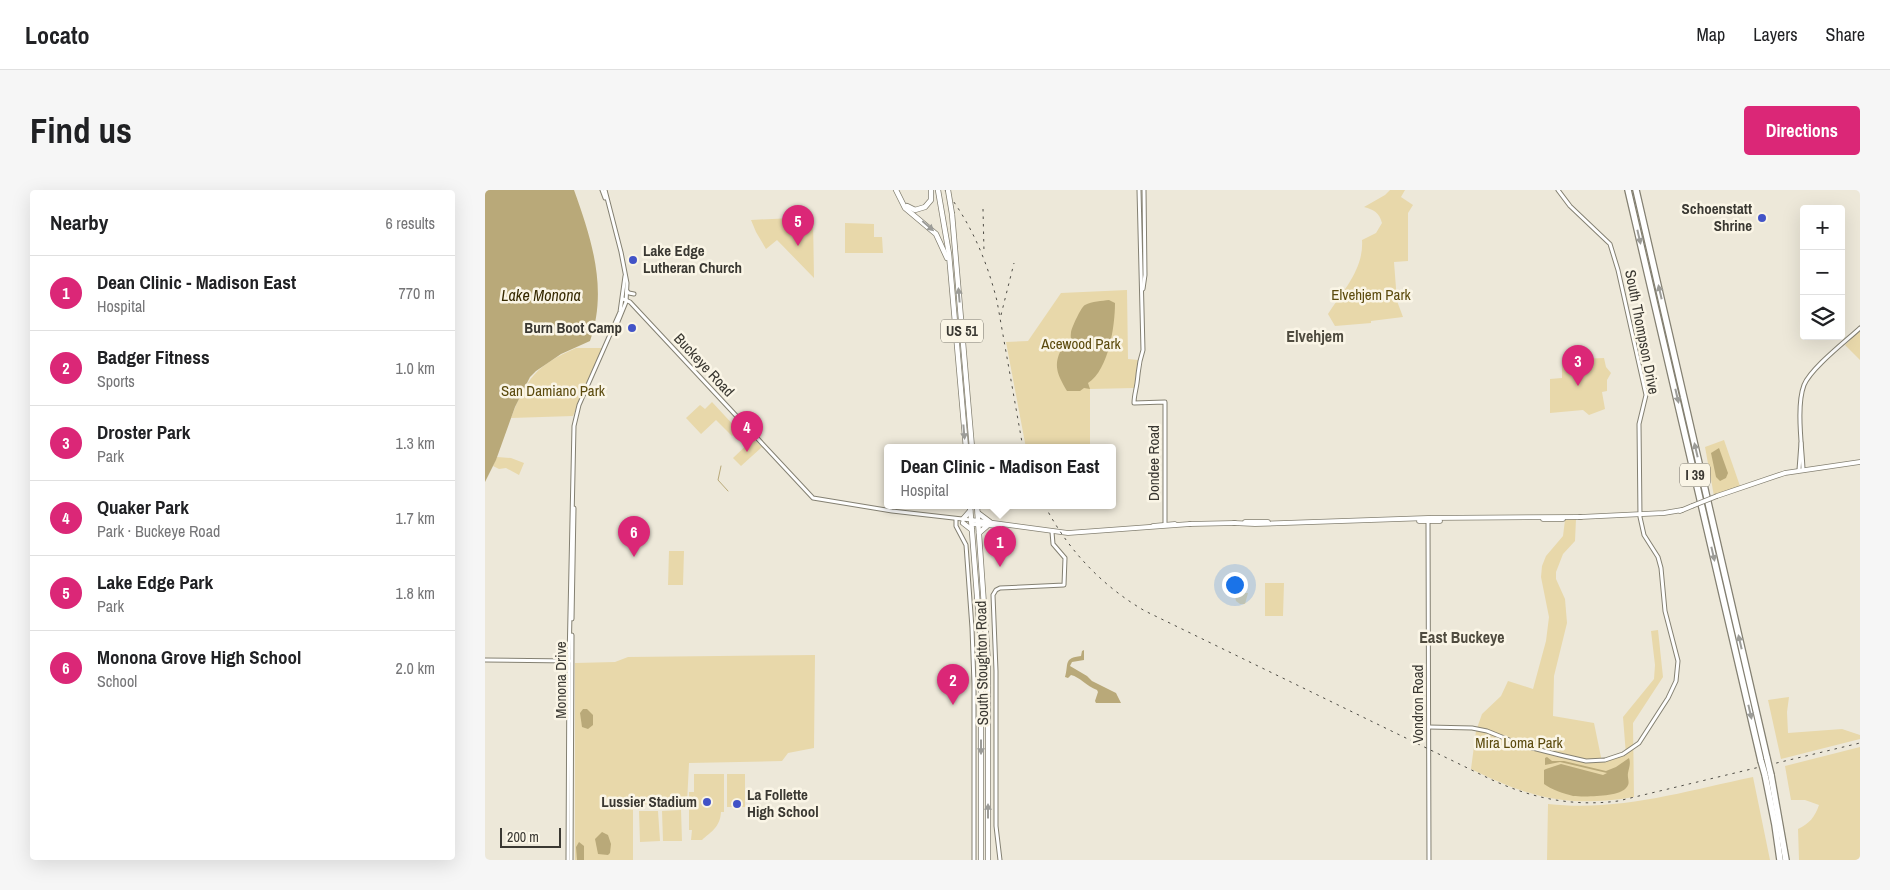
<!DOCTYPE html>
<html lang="en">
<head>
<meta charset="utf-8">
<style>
	:root { --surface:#fff; --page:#f6f6f6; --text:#202124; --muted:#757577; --line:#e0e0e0; --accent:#db2777 }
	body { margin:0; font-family:"Archivo Narrow",sans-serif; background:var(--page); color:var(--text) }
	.controls { position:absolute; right:15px; top:15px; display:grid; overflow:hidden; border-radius:5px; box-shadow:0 5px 20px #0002 }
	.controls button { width:45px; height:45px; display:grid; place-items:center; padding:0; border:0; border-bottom:1px solid var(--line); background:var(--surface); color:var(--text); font:25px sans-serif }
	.scale { position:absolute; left:15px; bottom:12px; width:61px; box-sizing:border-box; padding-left:5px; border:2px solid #3a3832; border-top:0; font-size:14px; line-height:18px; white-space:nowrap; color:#3a3832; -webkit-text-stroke:4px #faf5e6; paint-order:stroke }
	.you { position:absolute; left:749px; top:394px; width:18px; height:18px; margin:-12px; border:4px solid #fff; border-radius:50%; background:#1a73e8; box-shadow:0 0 0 8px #1a73e833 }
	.badge { display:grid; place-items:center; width:32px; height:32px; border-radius:50%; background:var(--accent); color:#fff; font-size:16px; font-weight:700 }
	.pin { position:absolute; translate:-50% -41px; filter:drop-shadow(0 1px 2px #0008) }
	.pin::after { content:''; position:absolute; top:26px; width:18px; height:15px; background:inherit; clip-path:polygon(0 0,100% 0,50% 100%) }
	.popup { position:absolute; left:399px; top:254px; width:232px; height:65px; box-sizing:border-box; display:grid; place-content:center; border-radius:5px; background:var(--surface); filter:drop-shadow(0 1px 4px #0005); font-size:16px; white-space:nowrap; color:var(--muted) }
	.popup b { font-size:19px; color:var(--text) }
	.popup::after { content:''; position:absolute; left:50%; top:100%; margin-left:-10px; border:10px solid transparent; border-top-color:var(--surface) }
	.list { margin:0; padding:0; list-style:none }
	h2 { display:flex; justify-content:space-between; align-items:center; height:65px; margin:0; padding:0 20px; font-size:21px }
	h2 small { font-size:16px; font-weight:400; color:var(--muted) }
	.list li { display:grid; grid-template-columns:32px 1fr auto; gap:15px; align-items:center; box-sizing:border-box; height:75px; padding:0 20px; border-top:1px solid var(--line) }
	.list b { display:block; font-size:19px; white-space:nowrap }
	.list p { margin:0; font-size:16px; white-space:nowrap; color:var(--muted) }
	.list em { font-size:16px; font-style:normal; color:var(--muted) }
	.icon { flex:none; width:28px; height:28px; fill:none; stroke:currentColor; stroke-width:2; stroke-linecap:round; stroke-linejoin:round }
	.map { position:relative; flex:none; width:1375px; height:670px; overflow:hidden; border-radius:5px }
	header { display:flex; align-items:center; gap:30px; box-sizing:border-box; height:70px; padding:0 25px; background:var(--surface); border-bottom:1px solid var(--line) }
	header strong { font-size:24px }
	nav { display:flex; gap:28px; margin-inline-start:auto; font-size:18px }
	.intro { display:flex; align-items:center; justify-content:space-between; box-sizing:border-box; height:120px; padding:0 30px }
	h1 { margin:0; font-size:35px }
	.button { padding:12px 22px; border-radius:5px; background:var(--accent); color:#fff; font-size:18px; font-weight:700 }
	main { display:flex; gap:30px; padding:0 30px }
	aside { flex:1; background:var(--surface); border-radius:5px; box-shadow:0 5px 20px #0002 }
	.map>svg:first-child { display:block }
</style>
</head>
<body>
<header>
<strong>Locato</strong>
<nav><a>Map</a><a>Layers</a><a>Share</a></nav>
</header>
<div class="intro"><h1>Find us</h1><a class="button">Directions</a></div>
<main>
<aside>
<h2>Nearby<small>6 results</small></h2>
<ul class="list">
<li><span class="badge">1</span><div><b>Dean Clinic - Madison East</b><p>Hospital</p></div><em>770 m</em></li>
<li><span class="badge">2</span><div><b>Badger Fitness</b><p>Sports</p></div><em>1.0 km</em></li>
<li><span class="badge">3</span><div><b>Droster Park</b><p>Park</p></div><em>1.3 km</em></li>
<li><span class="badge">4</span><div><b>Quaker Park</b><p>Park · Buckeye Road</p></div><em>1.7 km</em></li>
<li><span class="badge">5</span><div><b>Lake Edge Park</b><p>Park</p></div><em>1.8 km</em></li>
<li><span class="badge">6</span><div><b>Monona Grove High School</b><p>School</p></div><em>2.0 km</em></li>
</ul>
</aside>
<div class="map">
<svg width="1375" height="670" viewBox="0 0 1375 670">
	<rect width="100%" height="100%" fill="#ede8d9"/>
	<g fill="#e8d8aa">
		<path d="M905 0H920L916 7 928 15 923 23V71L909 72 912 111 918 127 886 131V133L850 136 843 124C858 101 879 79 877 50L891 43 897 33C894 22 889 20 879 17L900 5Z"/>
		<path d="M328 27 329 88 292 50 281 59 271 42 266 30Z"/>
		<path d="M360 33 389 34V47H397L398 63H360Z"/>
		<path d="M642 100 643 169 653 170 649 198 605 199V258H541L521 152 543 151 576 103Z"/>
		<path d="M1375 140V170L1360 155Z"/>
		<path d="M1092 157 1094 169 1119 168 1121 177 1126 183 1122 190V201L1117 202 1120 219 1104 225 1098 220 1065 223V189L1077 188V170L1093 169Z"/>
		<path d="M91 158H117L88 226 26 228C41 188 52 175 91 158Z"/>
		<path d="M227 212 253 240 247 246 231 230 216 244 201 228 215 215 220 219Z"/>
		<path d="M268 249 277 257 256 276 248 268Z"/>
		<path d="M1239 250 1255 296 1229 306 1220 257Z"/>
		<path d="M12 267 26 268 39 273 34 285 21 278 14 279 8 276Z"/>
		<path d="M1091 329 1090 351 1078 364 1071 382V389L1080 409 1082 433 1069 486 1068 526 1109 533 1117 572 1141 565 1138 527 1169 489 1170 475 1166 441 1173 440 1178 487 1148 533 1149 607C1084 618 1045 608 986 579L991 541 997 524 1016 506 1023 491 1048 499 1061 451 1064 427 1056 387 1057 376 1061 366 1078 346 1080 330Z"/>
		<path d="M184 361H199L198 395H183Z"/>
		<path d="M780 393H799L798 426H780Z"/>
		<path d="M753 403H763L760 414H755L751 411 750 406Z"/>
		<path d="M330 465 329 558 303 563 297 571 204 573 202 613 148 615V670H90V473L130 472 143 467Z"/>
		<path d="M1304 507 1302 522 1303 543 1357 539 1375 545V549L1296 569 1283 510Z"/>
		<path d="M1375 557V670H1314L1313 639C1324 634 1330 627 1334 615L1320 610H1306L1300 576Z"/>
		<path d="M209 584H239V622H236C235 637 227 641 217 650H206L207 640H204V602H209Z"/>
		<rect x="242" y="584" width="18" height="33"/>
		<path d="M1268 587 1285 670H1062L1063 614C1134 622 1200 601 1268 587Z"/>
		<path d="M196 620 197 651H178L177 621Z"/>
		<rect x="301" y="620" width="19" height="7"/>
		<path d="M154 621H173L175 651 155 652Z"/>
	</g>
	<g fill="#b9a979">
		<path d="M0 0H89C107 50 123 100 105 151L76 164 51 181 45 187 30 217 11 270 0 292Z"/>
		<path d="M624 110 630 113C630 135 624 180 603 193L605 199 599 198 595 201H582C574 187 568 177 575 162L586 158C587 152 585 147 586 142 587 137 596 117 600 115 607 111 617 111 624 110Z"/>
		<path d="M1234 258 1243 283 1241 288 1235 291 1231 287 1226 263Z"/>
		<path d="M599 460V470L587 472 585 476 602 486 607 491 631 503 636 513H611L610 511 613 502 612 500C601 496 595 487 586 485L583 488 580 487C584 474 578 468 596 466L597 461Z"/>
		<path d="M98 519H102L108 525V535L103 539 97 537 95 523Z"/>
		<path d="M1062 567 1067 571H1079L1121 581 1131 577 1144 568C1146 574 1144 577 1143 583 1142 589 1146 593 1141 598 1134 607 1099 607 1088 606 1080 604 1065 599 1059 594V580L1061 579 1076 574 1118 585 1122 583 1075 572 1060 575V568Z"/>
		<path d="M117 642 123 645 126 654 125 663 123 665 113 664 110 649Z"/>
		<path d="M94 652 99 656V670H92L91 657Z"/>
	</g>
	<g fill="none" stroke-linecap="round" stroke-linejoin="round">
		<path stroke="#b9a979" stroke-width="1" d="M236 276 233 290 243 301"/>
		<g stroke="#848072" stroke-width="5">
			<g id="tertiary">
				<path d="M117 0 120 8"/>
				<path d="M120 0 136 62 142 93 141 112 132 134"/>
				<path d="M654 0 658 160C653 175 654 179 652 193 651 200 649 206 649 213L680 212V334"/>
				<path d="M658 99 660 85 659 0"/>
				<path d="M142 101 144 103 149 104"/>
				<path d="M138 109 145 112 328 308 407 321 486 330"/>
				<path d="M1318 279C1317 256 1311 216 1319 195 1326 178 1361 151 1375 138"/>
				<path d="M1314 280 1316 253"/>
				<path d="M471 329V336L481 355 487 438 489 494V670"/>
				<path d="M943 331 944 670"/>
				<path d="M87 429 89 318"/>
				<path d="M0 470 85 471"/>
				<path d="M944 537 987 538 1002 541 1039 556 1075 565 1101 571 1120 570 1138 564 1154 553 1183 508 1191 491 1193 471 1180 421 1176 378 1173 367 1159 345 1155 327 1154 234 1161 205 1133 80 1125 54 1085 16 1073 0"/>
				<path d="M83 670 84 471 89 236 94 215 135 122 140 86"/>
				<path d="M86 670 87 445"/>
				<path d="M515 670 511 636V481L508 405 511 400 515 398 579 395 580 368 568 354 567 342"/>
			</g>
		</g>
		<g stroke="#848072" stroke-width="5.5">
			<g id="secondary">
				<path d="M1232 306 1300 283 1375 272"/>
				<path d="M1195 321 1207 316"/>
				<path d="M1095 327 1179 323 1197 320"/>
				<path d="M1058 329H1078"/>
				<path d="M486 330 583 343 705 334"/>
				<path d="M934 331H955"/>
				<path d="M760 332H783"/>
				<path d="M749 333 770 334 943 328 1096 327"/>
				<path d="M487 334 515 336"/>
				<path d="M705 334 750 333"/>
				<path d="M668 336 690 334"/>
			</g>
		</g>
		<g stroke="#848072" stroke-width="6">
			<g id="primary">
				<path d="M411 0 420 18 451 44 462 68"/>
				<path d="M453 0 464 64 481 258"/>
				<path d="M422 16 430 20 440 17 446 10V0"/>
				<path d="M467 24 487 258"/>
				<path d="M485 316 496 456V670"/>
				<path d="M492 316 503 473V670"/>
				<path d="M493 323 505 332"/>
				<path d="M478 329 485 321"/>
				<path d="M478 333 487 340"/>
				<path d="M494 343 502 336"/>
			</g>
		</g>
		<g stroke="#848072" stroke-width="8">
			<g id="motorway">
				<path d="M1143 0 1276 571"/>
				<path d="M1151 0 1282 568"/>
				<path d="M1280 585 1290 635 1295 670"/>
				<path d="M1286 585 1301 670"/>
			</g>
		</g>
		<use href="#tertiary" stroke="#fff" stroke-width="3"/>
		<use href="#secondary" stroke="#fff" stroke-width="4"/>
		<use href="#primary" stroke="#fff" stroke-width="4.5"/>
		<use href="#motorway" stroke="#fff" stroke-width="5.5"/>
		<g stroke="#4e4c45" stroke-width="1" stroke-dasharray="2.5 5" stroke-linecap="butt">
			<path d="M460 0C486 33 502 71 512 111L538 258"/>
			<path d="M498 19 499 62"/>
			<path d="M516 125 529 73"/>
			<path d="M560 316C583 360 617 396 660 421L1003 588C1045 608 1087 617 1133 611L1375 553"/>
		</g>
		<g stroke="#848072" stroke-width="5.5" stroke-linecap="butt">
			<path id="secondary-bridge" d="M1207 316 1232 306"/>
		</g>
		<g stroke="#848072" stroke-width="6" stroke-linecap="butt">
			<path id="primary-bridge" d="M463 0 467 24"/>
		</g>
		<g stroke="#848072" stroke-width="8" stroke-linecap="butt">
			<g id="motorway-bridge">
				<path d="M1282 568 1286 585"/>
				<path d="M1276 571 1280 585"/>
			</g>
		</g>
		<use href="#secondary-bridge" stroke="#fff" stroke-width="4"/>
		<use href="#primary-bridge" stroke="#fff" stroke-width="4.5"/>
		<use href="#motorway-bridge" stroke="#fff" stroke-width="5.5"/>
	</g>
	<defs><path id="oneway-solid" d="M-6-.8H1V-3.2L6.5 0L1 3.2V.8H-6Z" transform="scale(1.25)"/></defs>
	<g fill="#9c9c98">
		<use href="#oneway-solid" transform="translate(443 36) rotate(41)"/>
		<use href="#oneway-solid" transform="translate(1154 47) rotate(77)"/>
		<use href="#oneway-solid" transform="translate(1175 102) rotate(-103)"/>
		<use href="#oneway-solid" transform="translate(474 105) rotate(-95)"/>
		<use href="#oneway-solid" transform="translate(1192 206) rotate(77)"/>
		<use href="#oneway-solid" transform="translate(479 242) rotate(85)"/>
		<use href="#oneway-solid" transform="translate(1211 260) rotate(-103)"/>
		<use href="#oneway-solid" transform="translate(1228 364) rotate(77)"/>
		<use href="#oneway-solid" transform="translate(1255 452) rotate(-103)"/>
		<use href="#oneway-solid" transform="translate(1265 522) rotate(77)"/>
		<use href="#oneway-solid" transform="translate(496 557) rotate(90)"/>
		<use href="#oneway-solid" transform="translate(503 621) rotate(-90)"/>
	</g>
	<g fill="#4253c7" stroke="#faf5e6" stroke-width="2">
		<circle cx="1277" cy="28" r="5"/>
		<circle cx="148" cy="70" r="5"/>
		<circle cx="147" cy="138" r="5"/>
		<circle cx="222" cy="612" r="5"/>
		<circle cx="252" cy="614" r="5"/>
	</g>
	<g text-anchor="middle" stroke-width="5" stroke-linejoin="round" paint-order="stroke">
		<g fill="#faf5e6" stroke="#747168" stroke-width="1">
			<rect x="456" y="129.5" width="42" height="23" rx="4"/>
			<rect x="1195" y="273.5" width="30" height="23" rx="4"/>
		</g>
		<g font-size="14" font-weight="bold" fill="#3a3832">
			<text x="477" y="146">US 51</text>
			<text x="1210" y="290">I 39</text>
		</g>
		<g font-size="15" font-weight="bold" fill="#3a3832" stroke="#faf5e6" text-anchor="end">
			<text x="1267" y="24">Schoenstatt<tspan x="1267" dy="17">Shrine</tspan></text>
			<text x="158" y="66" text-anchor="start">Lake Edge<tspan x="158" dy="17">Lutheran Church</tspan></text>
			<text x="137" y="143">Burn Boot Camp</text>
			<text x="262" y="610" text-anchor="start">La Follette<tspan x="262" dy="17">High School</tspan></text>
			<text x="212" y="617">Lussier Stadium</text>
		</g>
		<g font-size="15" fill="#5b4a0d" stroke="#faf5e6">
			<text x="886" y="110">Elvehjem Park</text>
			<text x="596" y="159">Acewood Park</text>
			<text x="68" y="206">San Damiano Park</text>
			<text x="1034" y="558">Mira Loma Park</text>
		</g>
		<g font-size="15" fill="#3a3832" stroke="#faf5e6">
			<text transform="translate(1157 142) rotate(79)" y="5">South Thompson Drive</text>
			<text transform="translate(219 175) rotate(47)" y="5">Buckeye Road</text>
			<text transform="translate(669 273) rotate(-90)" y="5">Dondee Road</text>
			<text transform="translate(497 473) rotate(-91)" y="5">South Stoughton Road</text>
			<text transform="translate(76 490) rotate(-90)" y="5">Monona Drive</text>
			<text transform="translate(933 514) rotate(-90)" y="5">Vondron Road</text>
		</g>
		<g font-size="16" font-style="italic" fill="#352900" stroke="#faf5e6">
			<text x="56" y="111">Lake Monona</text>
		</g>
		<g font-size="16" font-weight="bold" fill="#4f4b3f" stroke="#faf5e6">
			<text x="830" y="152">Elvehjem</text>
			<text x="977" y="453">East Buckeye</text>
		</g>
	</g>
</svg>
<div class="controls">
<button>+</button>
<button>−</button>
<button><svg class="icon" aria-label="layers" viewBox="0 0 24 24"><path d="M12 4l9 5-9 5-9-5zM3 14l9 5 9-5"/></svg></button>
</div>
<div class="scale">200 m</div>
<div class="you"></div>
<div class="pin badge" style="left:515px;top:377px">1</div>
<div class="popup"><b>Dean Clinic - Madison East</b>Hospital</div>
<div class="pin badge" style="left:468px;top:515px">2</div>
<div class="pin badge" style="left:1093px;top:196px">3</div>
<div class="pin badge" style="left:262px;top:262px">4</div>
<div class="pin badge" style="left:313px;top:56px">5</div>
<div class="pin badge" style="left:149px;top:367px">6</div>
</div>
</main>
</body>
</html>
